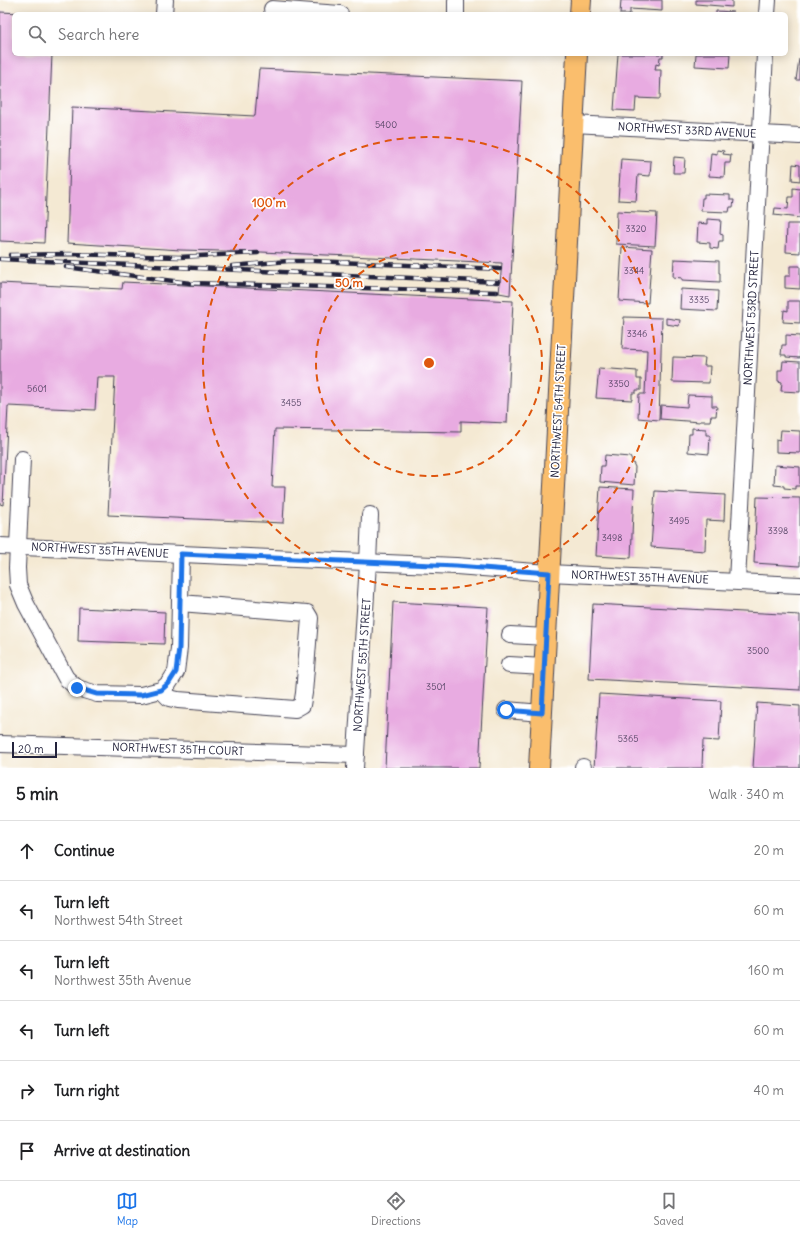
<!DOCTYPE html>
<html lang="en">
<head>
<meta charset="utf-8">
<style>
	:root { --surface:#fff; --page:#f6f6f6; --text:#202124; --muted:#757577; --line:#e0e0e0; --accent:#1a73e8 }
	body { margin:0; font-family:Delius,sans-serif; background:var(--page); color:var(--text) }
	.scale { position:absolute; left:12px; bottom:10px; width:45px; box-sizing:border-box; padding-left:4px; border:2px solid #22223b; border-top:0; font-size:11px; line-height:14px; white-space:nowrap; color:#22223b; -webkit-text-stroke:3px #fff; paint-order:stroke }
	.stop { position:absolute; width:12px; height:12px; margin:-9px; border:3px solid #1a73e8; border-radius:50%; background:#fff }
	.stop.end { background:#1a73e8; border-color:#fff; box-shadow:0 1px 4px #0008 }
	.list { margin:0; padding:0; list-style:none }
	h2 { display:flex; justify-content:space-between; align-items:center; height:52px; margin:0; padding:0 16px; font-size:17px }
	h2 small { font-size:13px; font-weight:400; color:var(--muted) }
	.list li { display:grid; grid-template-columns:26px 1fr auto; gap:12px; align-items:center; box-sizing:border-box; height:60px; padding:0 16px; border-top:1px solid var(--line) }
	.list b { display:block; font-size:15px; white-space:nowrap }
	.list p { margin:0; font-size:13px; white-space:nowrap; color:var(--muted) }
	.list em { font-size:13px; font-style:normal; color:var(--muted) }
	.icon { flex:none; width:22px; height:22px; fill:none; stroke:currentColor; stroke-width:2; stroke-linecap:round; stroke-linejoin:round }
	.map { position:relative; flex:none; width:800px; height:768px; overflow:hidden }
	.search { position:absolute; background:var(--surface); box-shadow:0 2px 10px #0003; left:12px; right:12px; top:12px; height:44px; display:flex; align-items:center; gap:10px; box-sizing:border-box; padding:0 14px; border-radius:6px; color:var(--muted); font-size:15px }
	.sheet { height:412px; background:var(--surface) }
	nav { display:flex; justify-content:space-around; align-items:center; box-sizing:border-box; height:56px; border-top:1px solid var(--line); background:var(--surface); font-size:11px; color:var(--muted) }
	nav a { display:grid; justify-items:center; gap:2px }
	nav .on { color:var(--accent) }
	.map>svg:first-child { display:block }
</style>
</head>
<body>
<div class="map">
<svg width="800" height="768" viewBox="0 0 800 768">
	<rect width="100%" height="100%" fill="#fff"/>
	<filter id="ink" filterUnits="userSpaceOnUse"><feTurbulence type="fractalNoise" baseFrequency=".025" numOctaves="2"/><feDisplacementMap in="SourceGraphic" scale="8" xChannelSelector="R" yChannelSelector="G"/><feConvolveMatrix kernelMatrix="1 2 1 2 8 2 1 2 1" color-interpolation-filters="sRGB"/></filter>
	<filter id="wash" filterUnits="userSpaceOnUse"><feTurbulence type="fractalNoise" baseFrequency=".012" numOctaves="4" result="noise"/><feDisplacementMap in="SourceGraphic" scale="16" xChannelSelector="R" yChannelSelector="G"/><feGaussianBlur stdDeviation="0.9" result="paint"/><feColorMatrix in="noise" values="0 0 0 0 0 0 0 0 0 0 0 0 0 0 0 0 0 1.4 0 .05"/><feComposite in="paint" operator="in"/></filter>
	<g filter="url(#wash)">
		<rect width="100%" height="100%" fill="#f4e9d3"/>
		<g id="blocks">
			<g fill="#e8abe1">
				<path d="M621 0H662V11L630 9V14H620Z"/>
				<path d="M696 0H732V7L696 4Z"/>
				<path d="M716 11 733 12V14H716Z"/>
				<path d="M0 12 21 13 20 14H14V54H52L44 243 0 241Z"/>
				<path d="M618 54H663V57H660L659 65 656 64 655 70H661L660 99 636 98 635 111 614 110Z"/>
				<path d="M696 54H730L729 68 695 66Z"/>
				<path d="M799 59H800V80H796Z"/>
				<path d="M259 69 522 81 510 295 499 293 502 263 261 252 181 250 67 243 72 107 255 116Z"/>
				<path d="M717 150 724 151 723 154 731 155 730 163H725L724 177 709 176 711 153 717 154Z"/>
				<path d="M674 157 685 158 684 173H673Z"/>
				<path d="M621 159 651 161 650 176 638 175 636 201 618 200Z"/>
				<path d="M793 164 800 165V181L792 180Z"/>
				<path d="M793 188 800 189V218L774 215 775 208 788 209 789 197H793Z"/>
				<path d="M704 194 730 195V200H734L733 207H730L729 212 701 211 702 198H704Z"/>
				<path d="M617 211 657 213 655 246 616 244Z"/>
				<path d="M707 219 721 220 720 234 723 235V241H719L718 249 710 248V243L697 242 698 223 707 224Z"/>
				<path d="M787 224H800V253L786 252Z"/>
				<path d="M622 247 652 249 648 303 619 301Z"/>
				<path d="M674 259 719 261V273H720V282L682 280V278L673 277Z"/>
				<path d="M790 266H800V289L785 288V276H790Z"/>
				<path d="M123 282 513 301 507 423 461 421V432L275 429 272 487H285L283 523 108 515 115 377H97L95 410 8 406 3 505 0 504V283L122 289Z"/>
				<path d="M681 289 718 291 717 311 680 309Z"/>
				<path d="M788 301H800V323L783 322 784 310 788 311Z"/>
				<path d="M624 317 662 318 659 420 638 418 639 394H645L647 350 622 349Z"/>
				<path d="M666 318 680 320 679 326 666 324Z"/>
				<path d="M786 335 800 336V358L786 357V355H781L782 345H786Z"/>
				<path d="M673 357 705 358 704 366H710L709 383 672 382Z"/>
				<path d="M783 361 800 362V392L781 391 782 382 778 381V370H782Z"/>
				<path d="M599 368 637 371V379H641V390H636V393H632V400L596 398Z"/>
				<path d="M688 395 712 396V406H717L716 416H711L710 421H700V422L660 419 661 405 687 407Z"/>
				<path d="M692 428 706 429V435H710L709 454 688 452 689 434H692Z"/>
				<path d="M781 430 800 431V453L776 452V439L780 440Z"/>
				<path d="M605 455 630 457 635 467 634 485 600 482 601 466H604Z"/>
				<path d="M775 465 800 467V486H795V489L784 488V486L774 485Z"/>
				<path d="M600 487 634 489 631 558 596 556Z"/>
				<path d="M655 491 725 495 724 521 706 520 705 551 651 547Z"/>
				<path d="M757 497 800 498V566L754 563Z"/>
				<path d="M393 602 488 607 479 768H385Z"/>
				<path d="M593 604 800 615V690L589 679Z"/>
				<path d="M79 608 165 612 164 644 78 641Z"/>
				<path d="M599 694 721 701 719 741 703 740 702 768H594Z"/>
				<path d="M757 703 800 706V768H753Z"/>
			</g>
		</g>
	</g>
	<g filter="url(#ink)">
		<use href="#blocks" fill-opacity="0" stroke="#424052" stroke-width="1"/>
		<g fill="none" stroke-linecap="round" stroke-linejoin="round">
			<g stroke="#424052" stroke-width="18">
				<g id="minor">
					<path d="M272 9 340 14"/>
					<path d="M164 14 165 0"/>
					<path d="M456 14V0"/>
					<path d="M767 14 768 0"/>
					<path d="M573 124 800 136"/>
					<path d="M22 459 17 568 18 585 26 604 66 678 77 688 97 694 141 695 161 690 169 683 176 672 179 648 181 554"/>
					<path d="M0 546 456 566 549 573 800 585"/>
					<path d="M737 581 765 54"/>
					<path d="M510 635 546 637"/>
					<path d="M509 665 544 667"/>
					<path d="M161 690 169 698 178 700 295 709 302 705 304 693 310 618 307 613 180 603"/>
					<path d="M506 710 542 713"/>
					<path d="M0 744 356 755"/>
					<path d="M355 768 368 563 370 515"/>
					<path d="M583 768V767"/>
				</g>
			</g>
			<g stroke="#424052" stroke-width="22">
				<g id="major">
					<path d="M580 14 581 0"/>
					<path d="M539 768 577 54"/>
				</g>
			</g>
			<use href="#minor" stroke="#fff" stroke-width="16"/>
			<use href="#major" stroke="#fabe6d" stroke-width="20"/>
			<g stroke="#22223b" stroke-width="4.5">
				<g id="rail">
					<path d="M10 255 69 254 179 257 258 253"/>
					<path d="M0 259 498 282"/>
					<path d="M232 266 288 261H314L500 269"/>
					<path d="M66 267 166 280 190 283 497 292"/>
				</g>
			</g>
			<use href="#rail" stroke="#fff" stroke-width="3" stroke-dasharray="9" stroke-linecap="butt"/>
		</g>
	</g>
	<g fill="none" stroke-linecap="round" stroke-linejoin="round" filter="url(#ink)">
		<path stroke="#1a73e8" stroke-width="5" d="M77 688 97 694 141 695 161 690 169 683 176 672 179 648 181 554 456 566 549 573 542 713 506 710"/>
	</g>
	<g fill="none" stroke="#de560e" stroke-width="2" stroke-dasharray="7 5">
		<circle cx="429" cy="363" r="113"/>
		<circle cx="429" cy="363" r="226"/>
	</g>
	<g text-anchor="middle" stroke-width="3.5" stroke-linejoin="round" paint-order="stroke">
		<g font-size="9" fill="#544464">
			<text x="386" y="128">5400</text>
			<text x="636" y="232">3320</text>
			<text x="634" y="274">3344</text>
			<text x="699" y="303">3335</text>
			<text x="637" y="337">3346</text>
			<text x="619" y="387">3350</text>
			<text x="37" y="392">5601</text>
			<text x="291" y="406">3455</text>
			<text x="679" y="524">3495</text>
			<text x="778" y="534">3398</text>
			<text x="612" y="541">3498</text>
			<text x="758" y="654">3500</text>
			<text x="436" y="690">3501</text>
			<text x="628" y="742">5365</text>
		</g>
		<g font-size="11" fill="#22223b" stroke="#fff">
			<text transform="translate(687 130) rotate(3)" y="4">NORTHWEST 33RD AVENUE</text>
			<text transform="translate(751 318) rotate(-87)" y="4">NORTHWEST 53RD STREET</text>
			<text transform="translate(558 411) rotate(-87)" y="4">NORTHWEST 54TH STREET</text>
			<text transform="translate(100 550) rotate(3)" y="4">NORTHWEST 35TH AVENUE</text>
			<text transform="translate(640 577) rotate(2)" y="4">NORTHWEST 35TH AVENUE</text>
			<text transform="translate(362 665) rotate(-86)" y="4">NORTHWEST 55TH STREET</text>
			<text transform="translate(178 749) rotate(2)" y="4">NORTHWEST 35TH COURT</text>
		</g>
	</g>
	<circle cx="429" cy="363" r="6" fill="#de560e" stroke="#fff" stroke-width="2"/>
	<g font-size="12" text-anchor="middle" font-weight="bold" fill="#de560e" stroke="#fff" stroke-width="3.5" stroke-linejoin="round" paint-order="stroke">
		<text x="269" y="207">100 m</text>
		<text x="349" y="287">50 m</text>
	</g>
</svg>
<div class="scale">20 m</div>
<div class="stop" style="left:506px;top:710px"></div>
<div class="stop end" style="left:77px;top:688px"></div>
<div class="search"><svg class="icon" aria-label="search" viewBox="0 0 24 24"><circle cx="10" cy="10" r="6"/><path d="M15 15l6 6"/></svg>Search here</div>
</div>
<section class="sheet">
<h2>5 min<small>Walk · 340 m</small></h2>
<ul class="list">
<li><svg class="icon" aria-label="ahead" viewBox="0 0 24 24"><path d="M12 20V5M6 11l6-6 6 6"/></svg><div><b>Continue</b></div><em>20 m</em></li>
<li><svg class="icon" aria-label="left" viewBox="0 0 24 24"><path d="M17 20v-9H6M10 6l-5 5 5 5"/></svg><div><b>Turn left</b><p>Northwest 54th Street</p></div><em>60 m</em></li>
<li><svg class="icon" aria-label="left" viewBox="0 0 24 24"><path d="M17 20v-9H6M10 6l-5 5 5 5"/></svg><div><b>Turn left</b><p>Northwest 35th Avenue</p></div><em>160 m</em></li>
<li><svg class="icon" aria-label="left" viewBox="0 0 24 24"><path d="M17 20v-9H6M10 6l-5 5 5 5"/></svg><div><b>Turn left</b></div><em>60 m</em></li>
<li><svg class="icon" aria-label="right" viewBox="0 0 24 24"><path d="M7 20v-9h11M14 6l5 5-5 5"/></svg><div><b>Turn right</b></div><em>40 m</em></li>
<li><svg class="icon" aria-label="arrive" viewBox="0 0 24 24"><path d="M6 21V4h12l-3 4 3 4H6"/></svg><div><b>Arrive at destination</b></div></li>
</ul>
</section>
<nav>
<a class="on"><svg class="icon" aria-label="map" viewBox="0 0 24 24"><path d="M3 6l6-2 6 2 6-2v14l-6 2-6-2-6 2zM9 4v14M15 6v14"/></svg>Map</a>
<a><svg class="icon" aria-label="directions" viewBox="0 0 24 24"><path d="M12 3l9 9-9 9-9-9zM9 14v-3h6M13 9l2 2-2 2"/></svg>Directions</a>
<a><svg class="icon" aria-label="saved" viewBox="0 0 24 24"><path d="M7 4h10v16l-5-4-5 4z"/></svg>Saved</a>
</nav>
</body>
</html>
